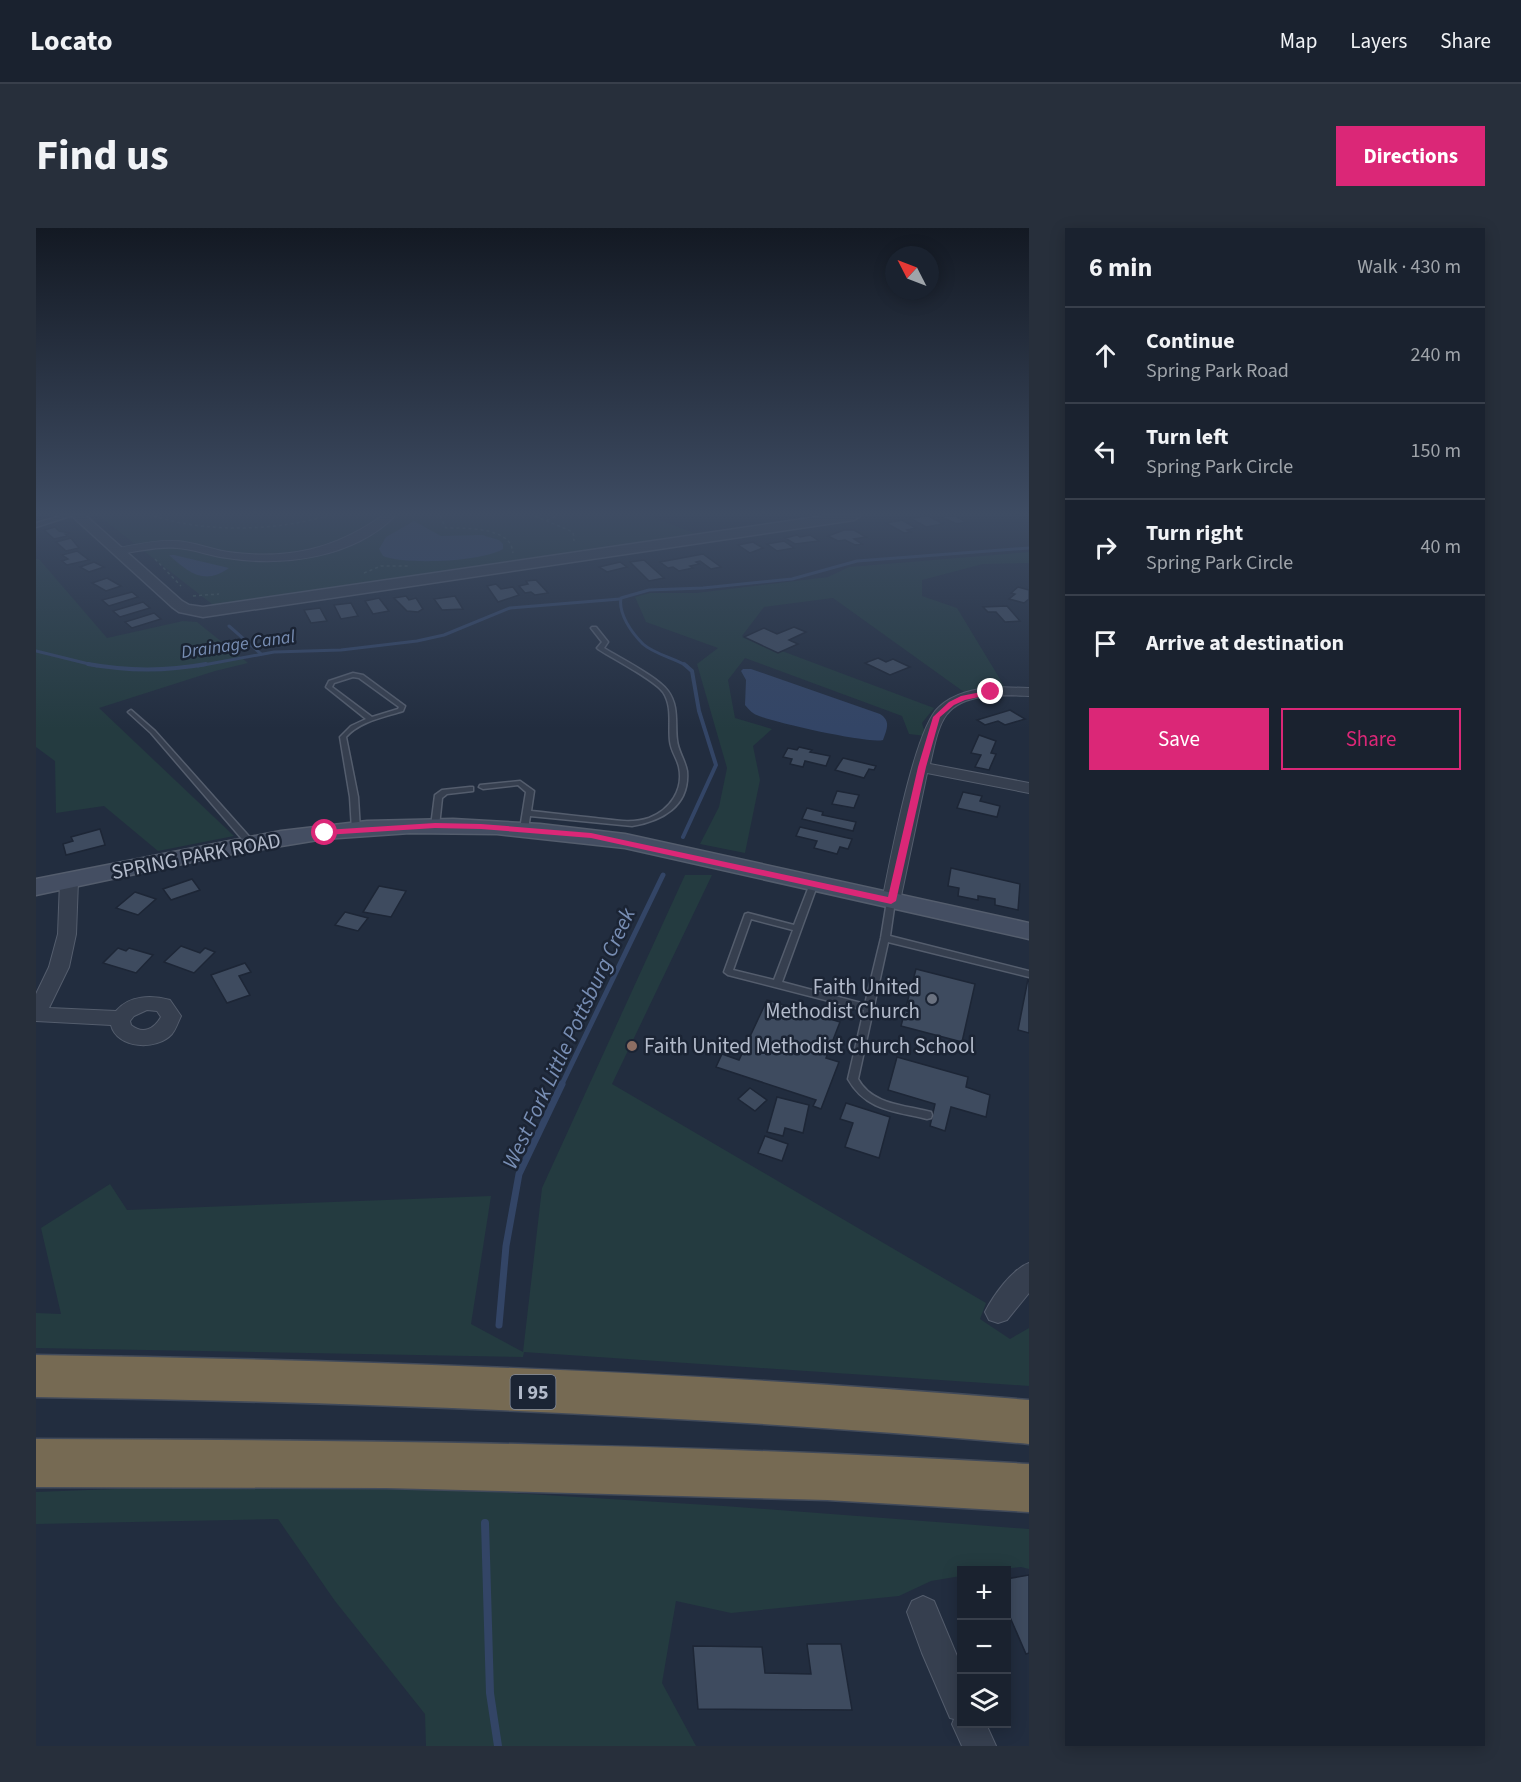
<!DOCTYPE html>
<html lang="en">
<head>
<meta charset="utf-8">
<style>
	:root { --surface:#1a222f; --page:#272f3b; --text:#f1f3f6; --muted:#9fa4aa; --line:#383f4b; --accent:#db2777 }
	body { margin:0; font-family:"Source Sans 3",sans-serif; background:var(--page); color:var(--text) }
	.controls { position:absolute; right:18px; bottom:18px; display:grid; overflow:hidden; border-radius:0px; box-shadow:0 3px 15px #0003 }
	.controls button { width:54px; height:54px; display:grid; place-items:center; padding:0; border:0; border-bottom:2px solid var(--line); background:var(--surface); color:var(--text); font:30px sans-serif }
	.compass { position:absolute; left:849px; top:18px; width:54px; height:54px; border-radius:50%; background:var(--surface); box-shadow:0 3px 15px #0003; rotate:312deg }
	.stop { position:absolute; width:18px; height:18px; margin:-14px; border:4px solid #db2777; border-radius:50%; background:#fff }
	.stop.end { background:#db2777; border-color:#fff; box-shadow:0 2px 6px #0008 }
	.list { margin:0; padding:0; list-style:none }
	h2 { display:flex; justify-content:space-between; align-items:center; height:78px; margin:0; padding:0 24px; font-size:26px }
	h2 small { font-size:20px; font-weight:400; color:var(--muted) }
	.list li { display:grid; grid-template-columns:39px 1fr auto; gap:18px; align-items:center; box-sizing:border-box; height:96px; padding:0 24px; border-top:2px solid var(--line) }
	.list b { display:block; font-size:22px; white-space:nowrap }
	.list p { margin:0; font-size:20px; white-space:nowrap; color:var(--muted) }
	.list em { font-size:20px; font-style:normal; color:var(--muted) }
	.actions { display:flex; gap:12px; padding:18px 24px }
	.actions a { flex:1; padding:14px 0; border:2px solid var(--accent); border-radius:0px; text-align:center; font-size:21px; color:var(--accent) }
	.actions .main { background:var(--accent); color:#fff }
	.icon { flex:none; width:33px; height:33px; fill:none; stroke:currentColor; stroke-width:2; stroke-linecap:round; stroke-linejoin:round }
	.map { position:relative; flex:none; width:993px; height:1518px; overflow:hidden; border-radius:0px }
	header { display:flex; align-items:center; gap:36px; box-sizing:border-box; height:84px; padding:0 30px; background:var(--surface); border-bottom:2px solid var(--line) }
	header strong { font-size:28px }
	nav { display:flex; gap:33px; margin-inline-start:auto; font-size:21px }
	.intro { display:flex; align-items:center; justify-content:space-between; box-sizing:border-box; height:144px; padding:0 36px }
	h1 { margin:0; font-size:42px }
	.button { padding:15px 27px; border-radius:0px; background:var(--accent); color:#fff; font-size:21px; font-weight:700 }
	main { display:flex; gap:36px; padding:0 36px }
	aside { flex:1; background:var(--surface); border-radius:0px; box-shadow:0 3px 15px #0003 }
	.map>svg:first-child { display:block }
</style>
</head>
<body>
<header>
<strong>Locato</strong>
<nav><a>Map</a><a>Layers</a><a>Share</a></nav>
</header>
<div class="intro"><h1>Find us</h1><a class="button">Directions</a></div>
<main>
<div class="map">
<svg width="993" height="1518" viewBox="0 0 993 1518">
	<rect width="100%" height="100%" fill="#222d3f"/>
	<g fill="#243b40">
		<path d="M63 288H613L666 308 181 380Z"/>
		<path d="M993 324V335L947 336 886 352V368L921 380 970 461 928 464 797 370 728 379 706 408 898 480 886 495 890 508 873 506 866 488 709 430 692 452 699 490 736 501 717 518 724 552 709 625 664 616 683 579 691 540 661 436 682 420 610 394 599 369 614 365H660L792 349 813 339Z"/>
		<path d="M0 331H3L71 410 147 393 161 394 212 435 179 443 63 480 198 608 122 623 68 578 20 585 19 533 0 519Z"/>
		<path d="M649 647H676L576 856 950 1075 944 1091 974 1111 993 1100V1158L488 1124 487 1129 0 1120V1085L25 1086 5 1000 74 956 91 982 455 968 435 1096 487 1124 506 960Z"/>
		<path d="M281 1253 688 1278 993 1301V1341L985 1339 960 1342H926L925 1348 895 1353 863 1368 695 1385 640 1373 626 1455 660 1518H390L389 1486 299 1373 242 1291 0 1296V1264Z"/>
	</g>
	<g fill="#334566">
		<path d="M378 293 405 308 446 307 463 312 467 316V321C446 334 369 337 347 328L343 321 350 309Z"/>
		<path d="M133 327H138L193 340C168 358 152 344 133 327Z"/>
		<path d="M707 441H715L844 486C855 493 851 501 847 512 833 516 740 495 723 488 717 486 713 482 709 477L710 452 705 443Z"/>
	</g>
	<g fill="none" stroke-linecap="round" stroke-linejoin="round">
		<g stroke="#334566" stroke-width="3">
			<path d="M193 398 225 426"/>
			<path d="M0 423 61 438"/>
			<path d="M162 438 238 424 305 422 381 413 408 407 474 380 584 371"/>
			<path d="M651 438C638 430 618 426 607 416 596 405 582 386 585 370L613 362 667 360 756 351 821 333 993 320"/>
		</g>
		<g stroke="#334566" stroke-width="4">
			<path d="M52 436C90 443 132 443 170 436"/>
			<path d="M647 609 680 537 663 483 656 443 648 436"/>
		</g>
		<path stroke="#334566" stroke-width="5" d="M525 858 627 647"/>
		<path stroke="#334566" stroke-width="7" d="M463 1097 470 1018 483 946 526 856"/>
		<path stroke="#334566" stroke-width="8" d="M449 1295 454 1465 462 1518"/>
	</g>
	<g fill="#3e4b5f" stroke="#1d2636" stroke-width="1.5">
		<path d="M893 288 907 296 890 299 874 290Z"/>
		<path d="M903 288H920L930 294 921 296Z"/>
		<path d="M866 292 880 300 871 302 875 304 868 305 850 295Z"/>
		<path d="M19 299 23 303 34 305 29 306 31 308 18 311 8 302Z"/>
		<path d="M808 302H818L830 309 818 311 826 316 819 317 809 312 802 313 792 308Z"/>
		<path d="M761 307 764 309 774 307 783 313 759 316 749 310Z"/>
		<path d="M35 310 43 320 30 323 20 314Z"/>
		<path d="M748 313 758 320 741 323 731 316Z"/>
		<path d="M717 314 727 320 714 325 702 317Z"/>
		<path d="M41 323 53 332 31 337 26 333 32 331 26 327Z"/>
		<path d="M667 326 685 339 675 341 664 333 660 334 663 336 654 338 657 340 643 343 637 339 632 340 624 334Z"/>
		<path d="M608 332 628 350 613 353 594 334Z"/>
		<path d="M58 334 68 339 53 344 44 339Z"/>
		<path d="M584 334 591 339 571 344 563 339Z"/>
		<path d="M71 350 85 358 70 363 56 355Z"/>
		<path d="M500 352 512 365 499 367 495 364 489 365 483 358 492 356 490 353Z"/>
		<path d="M460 356 465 361 477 359 483 367 462 374 451 358Z"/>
		<path d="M982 359 993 362V371L988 375 973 371 979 366 975 365Z"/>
		<path d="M96 364 102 369 73 378 66 372Z"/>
		<path d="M370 368 373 372 380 370 387 381 382 384 371 383 358 370Z"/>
		<path d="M419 368 427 381 406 382 398 371Z"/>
		<path d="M343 370 353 383 337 386 329 373Z"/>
		<path d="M107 374 114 380 84 389 77 383Z"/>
		<path d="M315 375 322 388 305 391 298 377Z"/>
		<path d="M971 378 984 393 969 394 960 384H952L947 379Z"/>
		<path d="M284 380 291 393 275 395 268 382Z"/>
		<path d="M118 385 125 391 96 400 89 394Z"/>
		<path d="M758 399 770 404 753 412 762 416 742 425 708 409 728 400 741 406Z"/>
		<path d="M842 430 850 434 857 431 874 439 854 447 829 435Z"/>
		<path d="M974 482 989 491 969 497 962 493 949 497 941 492Z"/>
		<path d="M943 507 960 513 955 525 960 526 953 542 939 539 945 527 935 525Z"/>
		<path d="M763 519 776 522 774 524 794 528 790 538 769 533 767 539 754 536 756 531 747 529 752 520 761 522Z"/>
		<path d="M807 530 840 538 838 542 833 541 828 550 799 542Z"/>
		<path d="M801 563 823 567 818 580 796 576Z"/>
		<path d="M927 564 946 568 944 573 964 578 961 589 921 580Z"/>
		<path d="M771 580 787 584 786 587 820 594 817 603 766 591Z"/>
		<path d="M764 599 816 611 812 621 804 619 801 626 778 620 781 613 760 608Z"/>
		<path d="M64 601 69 617 30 627 27 616 37 613 35 609Z"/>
		<path d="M915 640 984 656 982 682 959 677V671L942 668V672L922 668 923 660 912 658Z"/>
		<path d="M156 651 164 662 135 672 127 661Z"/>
		<path d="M343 658 370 663 355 689 327 684Z"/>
		<path d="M99 664 120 671 102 687 80 680Z"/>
		<path d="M309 684 332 690 322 703 299 697Z"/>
		<path d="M145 718 164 725 169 720 179 724 158 745 128 734Z"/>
		<path d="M82 720 90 723 93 720 117 727 100 745 67 735Z"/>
		<path d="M209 735 215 744 203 748 214 767 191 775 175 747Z"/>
		<path d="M880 741 939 756 926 814 865 798Z"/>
		<path d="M992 751H993V805L982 802Z"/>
		<path d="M731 772 804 794 790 830 803 834 785 881 777 878 780 872 680 839 686 826 703 832Z"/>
		<path d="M861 829 932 849 930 859 954 867 950 889 915 879 909 903 894 898 899 876 852 862Z"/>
		<path d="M714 860 731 872 719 883 702 871Z"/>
		<path d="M741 869 773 877 767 905 749 900 747 908 731 904Z"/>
		<path d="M810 875 854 889 843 930 809 919 817 895 804 891Z"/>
		<path d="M729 908 752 916 746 933 722 925Z"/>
		<path d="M993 1347V1425L990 1426 970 1380V1351Z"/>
		<path d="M771 1416H805L816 1482 662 1481 657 1418 726 1419 729 1445 775 1446Z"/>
	</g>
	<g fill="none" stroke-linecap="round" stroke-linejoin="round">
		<g stroke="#545d6d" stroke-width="3">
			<g id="service">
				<path d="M25 288H34L0 299V295Z"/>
				<path d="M556 399H560L572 414 568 420C584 430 622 449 632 463 643 478 639 495 641 512 642 523 649 532 651 543 654 578 626 593 596 598L494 588 492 601 488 603H485L484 601 490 564 482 557 447 561 443 559 444 557 484 553 498 563 495 583C516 585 537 588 559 590 577 592 596 596 613 590 634 582 648 562 643 539 641 530 635 523 634 513 632 497 637 479 627 464 617 451 577 431 562 421L561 420 566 414 555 400Z"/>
				<path d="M317 445 327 447 369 478 367 483C349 489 324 493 310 509L322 569 324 602 320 604 316 602 314 569 304 509 315 498 330 491 290 459 293 453ZM317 449 323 450 363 479 362 481 336 489 296 459 298 455Z"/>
				<path d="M95 482 119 503 218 614 219 616 218 618H212L115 505 93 485 92 484Z"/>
				<path d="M434 559H437V563L411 566 406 570 403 598 402 600H396L395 598 399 567 406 562Z"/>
				<path d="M775 653H781L782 655 746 754 829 776 845 710 851 673 855 670 859 673 854 708 993 743V749L852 714 822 851C836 877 869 877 895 884L896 887 895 890 891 891C859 883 830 883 812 851L828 782 692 747 688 744 709 686 712 685 758 697ZM715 691 757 702 738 752 697 742Z"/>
			</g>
		</g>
		<g stroke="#545d6d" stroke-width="2">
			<g id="minor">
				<path d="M346 288H359C317 330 247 339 191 330 174 328 158 321 141 320 121 318 102 324 82 326L76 323 82 320C100 317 119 312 137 313 156 313 173 321 192 324 251 332 297 322 346 288Z"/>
				<path d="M959 459 993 460V468C968 467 929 464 911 486 901 499 898 520 894 536L993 555V565L891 545 864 673 861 677H849L846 673C854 635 878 501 903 479 918 465 939 461 959 459Z"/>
				<path d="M33 648 39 649 42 653 40 706 33 739 13 780 80 783C93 767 116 767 134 772L145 788C142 794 140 801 136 806 121 823 81 821 75 797L0 793V766L13 739 22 706 24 653 27 649ZM111 782 121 783 125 789C118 801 107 807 95 797L94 793 98 788Z"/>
				<path d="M993 1035V1065L971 1092 962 1095 953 1092 949 1084C957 1068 976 1041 993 1035Z"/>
				<path d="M887 1368 898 1373 926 1440V1496H950L960 1518H926L916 1496 918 1491 914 1490 886 1425 871 1384 876 1373Z"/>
			</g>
		</g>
		<g stroke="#545d6d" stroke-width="3">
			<path id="tertiary" d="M36 288H50L146 373 153 377 167 379 788 288H824L818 292 167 389 143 384 136 379Z"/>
		</g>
		<g stroke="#545d6d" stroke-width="3">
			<path id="secondary" d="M417 591 504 596 589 606 993 695V711L589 620 461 606 374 605 288 611 184 628 0 667V651L245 603 331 593Z"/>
		</g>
		<g stroke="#414a5a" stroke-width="3">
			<g id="motorway">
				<path d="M0 1127C331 1132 663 1144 993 1172V1216C663 1187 331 1174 0 1169Z"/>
				<path d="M0 1211C331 1212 662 1216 993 1236V1284L791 1272 350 1260 0 1259Z"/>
			</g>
		</g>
		<g stroke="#3f575a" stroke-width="1.5" stroke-dasharray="3 3" stroke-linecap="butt">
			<path d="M118 288C170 305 238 303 291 288"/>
			<path d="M404 288 410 300C427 300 465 299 475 317 476 319 476 322 477 325"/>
			<path d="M499 288 537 304 538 313"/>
			<path d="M511 292 521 288"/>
			<path d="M119 331 145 358"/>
			<path d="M328 345 345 338H373"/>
			<path d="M157 368 183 366"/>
		</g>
		<use href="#service" fill="#363f4f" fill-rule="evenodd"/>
		<use href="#minor" fill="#363f4f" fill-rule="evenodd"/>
		<use href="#tertiary" fill="#363f4f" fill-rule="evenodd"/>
		<use href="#secondary" fill="#444e62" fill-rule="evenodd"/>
		<use href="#motorway" fill="#766a53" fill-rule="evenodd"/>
	</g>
	<linearGradient id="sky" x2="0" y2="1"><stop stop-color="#131923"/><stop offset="0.57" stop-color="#3e4c63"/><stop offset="1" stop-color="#3e4c63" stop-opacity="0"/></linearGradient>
	<rect width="993" height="501" fill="url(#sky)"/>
	<path fill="#db2777" d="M955 462 957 466 929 472 918 477 904 489 890 539 860 673 855 676 555 610 445 601 399 600 289 607 285 605 289 602 399 595 445 596 555 605 852 669 882 539 897 489 913 474 925 468Z"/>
	<circle fill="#6b7280" stroke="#1b2434" stroke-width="2" cx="896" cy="771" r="6"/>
	<circle fill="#8d6e63" stroke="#1b2434" stroke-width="2" cx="596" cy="818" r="6"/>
	<g text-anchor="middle" stroke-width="5" stroke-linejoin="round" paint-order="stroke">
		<g font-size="18" font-style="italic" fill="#788eb4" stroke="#1b2434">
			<text transform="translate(202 416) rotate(-8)" y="6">Drainage Canal</text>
		</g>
		<rect fill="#1b2434" stroke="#858d9d" stroke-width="1.5" x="474.5" y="1147" width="45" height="34" rx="4.5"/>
		<g font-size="20" font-weight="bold" fill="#b2baca">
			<text x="497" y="1171">I 95</text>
		</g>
		<g font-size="21" fill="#b2baca" stroke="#1b2434">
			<text transform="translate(160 628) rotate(-11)" y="7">SPRING PARK ROAD</text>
		</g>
		<g font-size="21" fill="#b2baca" stroke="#1b2434" text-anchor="end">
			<text x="884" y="766">Faith United<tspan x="884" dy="24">Methodist Church</tspan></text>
			<text x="608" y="825" text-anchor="start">Faith United Methodist Church School</text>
		</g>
		<g font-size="22" font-style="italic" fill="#788eb4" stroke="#1b2434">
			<text transform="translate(532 810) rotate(-65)" y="8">West Fork Little Pottsburg Creek</text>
		</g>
	</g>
</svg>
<div class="controls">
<button>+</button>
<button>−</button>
<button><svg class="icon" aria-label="layers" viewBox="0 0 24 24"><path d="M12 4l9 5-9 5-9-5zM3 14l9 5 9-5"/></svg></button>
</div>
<svg class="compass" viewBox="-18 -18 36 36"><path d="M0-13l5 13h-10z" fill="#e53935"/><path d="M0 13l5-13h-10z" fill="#9fa4aa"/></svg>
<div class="stop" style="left:289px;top:605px"></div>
<div class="stop end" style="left:955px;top:464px"></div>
</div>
<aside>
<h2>6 min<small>Walk · 430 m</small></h2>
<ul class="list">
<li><svg class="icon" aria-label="ahead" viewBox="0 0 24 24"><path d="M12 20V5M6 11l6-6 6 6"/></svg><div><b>Continue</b><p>Spring Park Road</p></div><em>240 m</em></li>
<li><svg class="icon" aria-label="left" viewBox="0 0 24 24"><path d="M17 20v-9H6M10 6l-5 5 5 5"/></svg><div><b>Turn left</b><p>Spring Park Circle</p></div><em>150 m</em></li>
<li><svg class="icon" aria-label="right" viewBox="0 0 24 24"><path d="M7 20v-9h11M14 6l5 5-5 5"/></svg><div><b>Turn right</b><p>Spring Park Circle</p></div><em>40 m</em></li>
<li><svg class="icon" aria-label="arrive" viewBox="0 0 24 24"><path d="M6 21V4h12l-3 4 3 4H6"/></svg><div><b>Arrive at destination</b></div></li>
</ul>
<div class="actions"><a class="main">Save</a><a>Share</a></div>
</aside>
</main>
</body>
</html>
